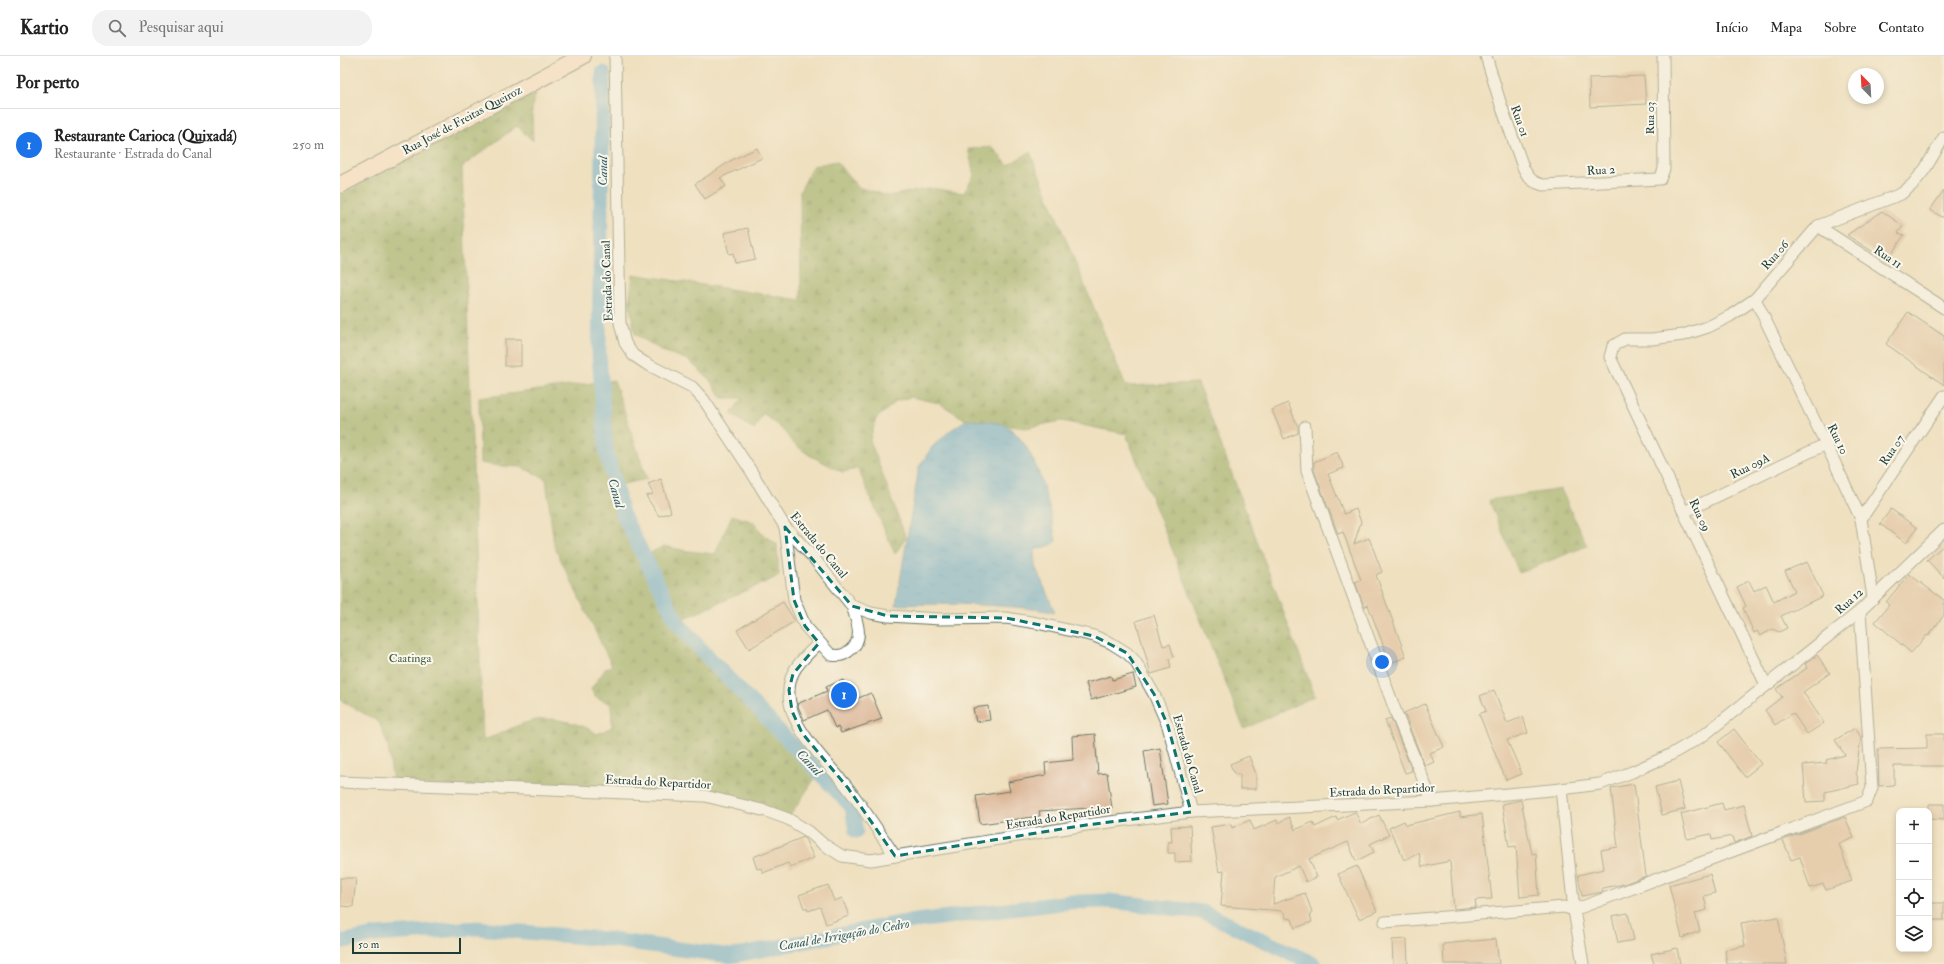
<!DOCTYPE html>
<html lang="pt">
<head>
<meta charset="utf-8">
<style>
	:root { --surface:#fff; --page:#f2f2f2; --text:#222; --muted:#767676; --line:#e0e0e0; --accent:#1a73e8 }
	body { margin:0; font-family:"IM FELL Double Pica",serif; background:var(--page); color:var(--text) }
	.controls { position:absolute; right:12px; bottom:12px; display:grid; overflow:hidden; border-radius:8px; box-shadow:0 2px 6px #0003 }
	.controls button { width:36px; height:36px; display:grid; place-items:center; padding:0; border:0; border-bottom:1px solid var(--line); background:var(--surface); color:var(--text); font:20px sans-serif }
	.compass { position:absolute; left:1508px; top:12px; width:36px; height:36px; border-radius:50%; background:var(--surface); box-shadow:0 2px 6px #0003; rotate:336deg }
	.scale { position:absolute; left:12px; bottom:10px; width:109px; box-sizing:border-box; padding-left:4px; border:2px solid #1f3d34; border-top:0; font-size:11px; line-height:14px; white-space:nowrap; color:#1f3d34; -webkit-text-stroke:3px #fbf7ec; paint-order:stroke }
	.you { position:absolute; left:1042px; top:606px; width:14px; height:14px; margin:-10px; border:3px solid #fff; border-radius:50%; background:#1a73e8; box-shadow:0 0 0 6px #1a73e833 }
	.badge { display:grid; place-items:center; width:26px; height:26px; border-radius:50%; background:var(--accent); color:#fff; font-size:13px; font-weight:700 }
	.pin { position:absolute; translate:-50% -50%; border:2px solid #fff; box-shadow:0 1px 4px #0006 }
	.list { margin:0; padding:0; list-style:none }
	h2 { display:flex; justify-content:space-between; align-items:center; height:52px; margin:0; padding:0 16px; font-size:17px }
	h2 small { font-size:13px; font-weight:400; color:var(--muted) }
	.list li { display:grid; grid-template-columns:26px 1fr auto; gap:12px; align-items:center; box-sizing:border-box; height:72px; padding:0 16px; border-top:1px solid var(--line) }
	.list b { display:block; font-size:15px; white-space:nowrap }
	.list p { margin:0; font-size:13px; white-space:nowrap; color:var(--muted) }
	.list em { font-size:13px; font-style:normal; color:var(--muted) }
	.icon { flex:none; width:22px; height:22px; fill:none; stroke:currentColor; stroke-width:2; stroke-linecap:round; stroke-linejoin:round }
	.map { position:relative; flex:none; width:1604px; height:908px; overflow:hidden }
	header { display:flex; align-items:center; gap:24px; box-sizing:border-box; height:56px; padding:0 20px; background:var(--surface); border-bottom:1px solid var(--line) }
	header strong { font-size:19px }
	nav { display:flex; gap:22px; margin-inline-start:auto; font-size:14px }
	.search { width:280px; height:36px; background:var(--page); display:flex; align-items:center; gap:10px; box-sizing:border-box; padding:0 14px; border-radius:16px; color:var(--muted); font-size:15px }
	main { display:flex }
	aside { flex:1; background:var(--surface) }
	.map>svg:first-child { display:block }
</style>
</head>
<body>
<header>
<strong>Kartio</strong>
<div class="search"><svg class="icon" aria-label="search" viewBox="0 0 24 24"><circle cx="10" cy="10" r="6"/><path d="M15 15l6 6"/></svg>Pesquisar aqui</div>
<nav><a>Início</a><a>Mapa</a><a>Sobre</a><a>Contato</a></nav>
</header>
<main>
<aside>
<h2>Por perto<small></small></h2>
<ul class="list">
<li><span class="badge">1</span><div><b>Restaurante Carioca (Quixadá)</b><p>Restaurante · Estrada do Canal</p></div><em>250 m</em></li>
</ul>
</aside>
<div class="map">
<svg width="1604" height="908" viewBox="0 0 1604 908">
	<defs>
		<pattern id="forest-firs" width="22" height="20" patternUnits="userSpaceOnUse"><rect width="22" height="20" fill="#87a457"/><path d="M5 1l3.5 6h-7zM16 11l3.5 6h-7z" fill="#6e8749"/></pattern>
		<pattern id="water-ripples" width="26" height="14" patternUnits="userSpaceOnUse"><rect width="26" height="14" fill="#5facd8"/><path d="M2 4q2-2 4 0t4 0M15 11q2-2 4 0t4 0" fill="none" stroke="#4e8db0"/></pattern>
	</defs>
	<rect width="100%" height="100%" fill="#fbf7ec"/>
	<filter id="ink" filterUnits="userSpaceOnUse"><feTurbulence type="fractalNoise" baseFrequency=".025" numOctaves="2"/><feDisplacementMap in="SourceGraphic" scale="8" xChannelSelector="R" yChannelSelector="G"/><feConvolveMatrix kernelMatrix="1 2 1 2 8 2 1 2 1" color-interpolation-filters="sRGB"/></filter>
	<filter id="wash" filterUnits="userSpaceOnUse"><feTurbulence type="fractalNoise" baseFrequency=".012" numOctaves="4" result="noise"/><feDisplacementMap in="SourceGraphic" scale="16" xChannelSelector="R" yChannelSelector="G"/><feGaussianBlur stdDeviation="0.9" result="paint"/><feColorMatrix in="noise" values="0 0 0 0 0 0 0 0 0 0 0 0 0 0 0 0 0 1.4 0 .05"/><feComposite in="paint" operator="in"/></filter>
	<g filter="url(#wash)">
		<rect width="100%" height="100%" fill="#efe0c0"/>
		<g fill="url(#forest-firs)" stroke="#537046">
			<path d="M196 37 192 53 193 85 177 70 122 111 143 684C177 673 190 656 229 666 240 669 248 671 257 678L272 671 271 648 255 641 251 633 266 612 272 610 214 490 206 423 181 411 158 410 140 407 139 342 274 324 307 423 275 430 282 457 304 500 324 490 342 494 375 498 392 459 414 466 422 478 437 488 439 520 337 566 369 602 479 716 448 763 365 740 53 728 48 690 39 666 0 644V139Z"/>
			<path d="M652 91 668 109 690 96 786 330 858 327 975 640 904 673 786 378 721 365 686 372 626 364 599 347 570 341 557 345 536 363 530 384 566 482 555 498 518 413 502 416 469 399 454 388 443 374 423 357 414 374 391 358 402 342H382L369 323 348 304 322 295 295 278 289 246 293 218 461 244 460 135 473 110 496 105 518 131 548 140 591 132 624 137 634 119 628 93Z"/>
			<path d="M1221 433 1247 490 1179 517 1149 444Z"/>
		</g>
		<path fill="url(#water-ripples)" stroke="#3f7486" d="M626 364C635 365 658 365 665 369 697 387 710 452 716 485L712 489 694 494 695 510 715 556C661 548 610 547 556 549L579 411 592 391 611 374Z"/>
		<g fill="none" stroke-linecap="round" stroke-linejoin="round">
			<g stroke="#5facd8" stroke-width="15">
				<path d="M263 17 259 298 266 394 282 457 337 566 369 602 512 751 516 775"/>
				<path d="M0 886 35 879 137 872 265 883 391 900 559 867 730 846 769 845 863 856 974 908"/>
			</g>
		</g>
		<g id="blocks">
			<g fill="#dbb696">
				<path d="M1304 20 1306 48 1250 51 1249 22Z"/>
				<path d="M417 92 422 102 380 122 386 130 365 143 355 128 392 104Z"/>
				<path d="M1604 134V162L1590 154Z"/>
				<path d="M1542 155 1563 170 1558 177 1564 179 1547 205 1507 179Z"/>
				<path d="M408 172 415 203 395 207 393 197 389 198 384 177Z"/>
				<path d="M1568 256 1604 280V329L1546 288Z"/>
				<rect x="165" y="283" width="16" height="27"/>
				<path d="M948 347 958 371V377L944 383 932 354Z"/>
				<path d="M997 396 1004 412 988 418 1004 458 1016 453 1021 466 1014 488 1029 482 1042 516 1036 519 1066 601 1050 607 1028 549 1024 551 1015 526 1021 524 1003 476 998 478 974 414V406Z"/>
				<path d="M321 423 331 456 319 460 306 440 313 438 308 428Z"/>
				<path d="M1551 453 1577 472 1566 487 1540 468Z"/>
				<path d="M1604 489V522L1587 504Z"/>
				<path d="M1467 506 1483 540 1441 560 1447 572 1439 576 1433 573 1420 580 1417 575 1414 577 1403 552 1406 550 1397 531 1409 525 1414 535 1426 529 1434 546 1455 535 1445 515Z"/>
				<path d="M1569 518 1604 544V559L1588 580 1587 579 1571 597 1535 566 1549 549 1546 546Z"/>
				<path d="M443 546 455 565 409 593 397 574Z"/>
				<path d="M814 559 823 590 830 588 834 601 829 603 831 612 811 618 796 565Z"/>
				<path d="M1477 599 1490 617 1463 636 1484 667 1467 678 1453 657 1435 669 1425 654 1442 641 1436 633 1467 612 1465 608Z"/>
				<path d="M793 618 796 631 751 644 746 627 771 620 772 624Z"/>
				<path d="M503 624 511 645 531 637 542 663 501 677 498 671 495 672 487 654 464 664 457 648 487 635 486 631Z"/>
				<path d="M1154 634 1167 667 1183 661 1188 677 1167 684 1182 718 1166 724 1139 658 1146 655 1140 640Z"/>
				<path d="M1085 648 1104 691 1090 697 1094 706 1085 710 1064 657Z"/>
				<path d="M648 650 650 664 636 666 633 652Z"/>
				<path d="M1051 662 1072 715 1065 717 1045 664Z"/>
				<path d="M1515 672 1521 681 1516 716 1519 728 1485 736V745L1466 746 1463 709 1487 707 1486 704 1505 699 1495 684Z"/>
				<path d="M1394 673 1421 708 1405 721 1378 686Z"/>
				<path d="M755 678 758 718 767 717 772 752 751 754 750 752 699 755 700 760 640 768 636 740 670 735 668 726 706 719 705 707 733 704 732 680Z"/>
				<path d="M1587 678H1604V710H1554V729L1539 730 1538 693 1587 692Z"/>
				<path d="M820 692 828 748 812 750 804 695Z"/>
				<path d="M909 700 916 718V733H900V718L895 719 890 708Z"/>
				<path d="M1338 725 1345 753 1322 759 1315 731Z"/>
				<path d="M1294 728 1306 820 1280 829 1262 832 1263 836 1242 840 1238 819 1264 813 1261 794 1278 791 1271 732Z"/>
				<path d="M1181 744 1192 798 1196 797 1199 839 1180 841 1176 790 1169 791 1162 748Z"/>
				<path d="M1382 747 1384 754 1404 749 1412 780 1394 787 1392 780 1372 784 1371 778 1347 783 1341 758Z"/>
				<path d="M1589 748H1604V764L1589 763Z"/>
				<path d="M1015 756 1021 768 1039 759 1049 779 1030 788 1034 796 1016 805 1008 786 969 803 977 821 966 826 959 810 935 821 933 848 965 837 972 856 970 859 972 866 955 872 952 863 946 862 943 855 881 850 884 815 879 816 871 771 891 768 892 772 910 764 914 774 937 764 938 767 949 761 955 774 973 766 975 771 996 761 997 764Z"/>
				<path d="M1120 756V761L1142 758 1152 843 1135 844 1136 851 1114 853 1110 805 1082 811 1079 797 1064 804 1049 772 1064 765 1066 769Z"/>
				<path d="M1505 761 1514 782 1499 788 1512 825 1486 834 1483 828 1470 832 1460 801 1451 804 1443 784Z"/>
				<path d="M850 770 852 805 835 806V797H828V786H832L831 771Z"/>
				<path d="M464 781 474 802 450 811 448 807 423 817 421 812 417 813 413 801Z"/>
				<path d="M1017 810 1037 855 1019 863 998 818Z"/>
				<path d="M1370 818 1375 837 1364 840 1367 854 1355 857 1360 875 1342 882 1329 829Z"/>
				<path d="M0 822H16L13 851 0 850Z"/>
				<path d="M488 829 494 845 502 842 509 860 486 868 480 851 468 855 467 852H464L459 839Z"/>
				<rect x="1592" y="847" width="12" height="17"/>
				<path d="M1288 857 1294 884 1278 887 1272 860Z"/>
				<path d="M1438 861 1447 908H1387L1385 894 1405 890 1401 867Z"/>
				<path d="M1067 883 1068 908H1053L1052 884Z"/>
				<path d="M1156 883 1159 908H1104L1103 888Z"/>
				<path d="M1337 892 1340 908H1314L1311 898Z"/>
			</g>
		</g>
	</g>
	<g filter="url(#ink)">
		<use href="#blocks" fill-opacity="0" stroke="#687665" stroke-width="1"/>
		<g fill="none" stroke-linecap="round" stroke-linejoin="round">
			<g stroke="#687665" stroke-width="13">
				<g id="minor">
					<path d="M275 0 280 267 285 287 293 299 305 307 352 331 364 344 411 415 445 471 472 500 512 550 531 557 548 560 601 563 666 562 697 567 754 580 771 587 787 597 795 605 814 638 828 670 851 756"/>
					<path d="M1146 0 1161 49 1183 111C1188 122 1192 126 1203 129L1320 123 1324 113 1323 0"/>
					<path d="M1478 170 1604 252"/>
					<path d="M1415 243 1486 388 1521 463 1533 541"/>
					<path d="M965 371 967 415 1058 662 1092 745"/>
					<path d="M1344 456 1486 388"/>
					<path d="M1521 463 1604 340"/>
					<path d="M445 471 454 544 465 570 491 599C498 600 503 600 509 595 525 584 517 566 512 550"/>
					<path d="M479 587C470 596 458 606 453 617 434 660 485 703 508 732 525 754 540 778 555 800"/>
					<path d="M1426 629 1270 301 1273 290 1285 283H1312L1343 279 1368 271 1390 260 1415 243 1478 170 1561 138 1573 128 1585 113 1604 81"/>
					<path d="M0 726 365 740 426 755 448 763 468 775 483 788 502 800 531 804 746 769 851 756 1092 745 1221 733 1260 728 1292 716 1330 699 1364 679 1520 555 1604 474"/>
					<path d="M1221 733 1234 854 1243 908"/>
					<path d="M1045 866 1224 851 1234 854 1527 745 1532 732 1520 555"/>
				</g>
			</g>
			<g stroke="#687665" stroke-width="18">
				<path id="secondary" d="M0 129 243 0"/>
			</g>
			<use href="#minor" stroke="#fff" stroke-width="11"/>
			<use href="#secondary" stroke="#fce5d0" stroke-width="16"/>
		</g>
	</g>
	<path d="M0 0H1604V908H0ZM445 471 512 550 548 560 666 562 754 580 787 597 814 638 828 670 851 756 746 769 555 800 508 732 462 677 452 655 449 634 453 618 479 587 465 570 454 544Z" fill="#efe0c0" fill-opacity=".55" fill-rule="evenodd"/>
	<path fill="none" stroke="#0f766e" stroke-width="3" stroke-dasharray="8 5" stroke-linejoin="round" d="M445 471 512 550 548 560 666 562 754 580 787 597 814 638 828 670 851 756 746 769 555 800 508 732 462 677 452 655 449 634 453 618 479 587 465 570 454 544Z"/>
	<g text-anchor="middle" stroke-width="4" stroke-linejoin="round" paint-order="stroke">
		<g font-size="12" fill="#1f3d34" stroke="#fbf7ec">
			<text transform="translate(1310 62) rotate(-90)" y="4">Rua 03</text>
			<text transform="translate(122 64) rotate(-28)" y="4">Rua José de Freitas Queiroz</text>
			<text transform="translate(1180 65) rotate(70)" y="4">Rua 01</text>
			<text transform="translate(1261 114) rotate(-3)" y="4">Rua 2</text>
			<text transform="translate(1435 199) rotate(-49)" y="4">Rua 06</text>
			<text transform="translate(1548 201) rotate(34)" y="4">Rua 11</text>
			<text transform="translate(267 225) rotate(-92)" y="4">Estrada do Canal</text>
			<text transform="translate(1498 383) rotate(64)" y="4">Rua 10</text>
			<text transform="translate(1552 394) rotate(-56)" y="4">Rua 07</text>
			<text transform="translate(1410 410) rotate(-26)" y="4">Rua 09A</text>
			<text transform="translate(1360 459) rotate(65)" y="4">Rua 09</text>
			<text transform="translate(479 489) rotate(50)" y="4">Estrada do Canal</text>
			<text transform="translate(1509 545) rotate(-42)" y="4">Rua 12</text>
			<text transform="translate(848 698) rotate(74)" y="4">Estrada do Canal</text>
			<text transform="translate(318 726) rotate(3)" y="4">Estrada do Repartidor</text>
			<text transform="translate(1042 734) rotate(-3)" y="4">Estrada do Repartidor</text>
			<text transform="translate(718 761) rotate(-9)" y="4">Estrada do Repartidor</text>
		</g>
		<g font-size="12" fill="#425d3f" stroke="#fbf7ec">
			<text x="70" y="606">Caatinga</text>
		</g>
		<g font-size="13" font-style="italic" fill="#325e65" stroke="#fbf7ec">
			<text transform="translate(262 115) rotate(-89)" y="5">Canal</text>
			<text transform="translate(277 437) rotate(75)" y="5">Canal</text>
			<text transform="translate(470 706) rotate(47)" y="5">Canal</text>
			<text transform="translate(504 878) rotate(-10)" y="5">Canal de Irrigação do Cedro</text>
		</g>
	</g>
</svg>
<div class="controls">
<button>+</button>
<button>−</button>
<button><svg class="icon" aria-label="locate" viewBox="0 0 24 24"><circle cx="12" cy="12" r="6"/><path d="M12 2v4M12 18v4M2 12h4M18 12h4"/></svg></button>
<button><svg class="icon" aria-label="layers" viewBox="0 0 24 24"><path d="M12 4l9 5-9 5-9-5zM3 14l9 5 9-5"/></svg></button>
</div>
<svg class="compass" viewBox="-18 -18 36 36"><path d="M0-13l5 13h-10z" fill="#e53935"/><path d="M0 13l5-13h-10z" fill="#767676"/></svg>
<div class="scale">50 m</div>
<div class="you"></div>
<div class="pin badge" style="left:504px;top:639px">1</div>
</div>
</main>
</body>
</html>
